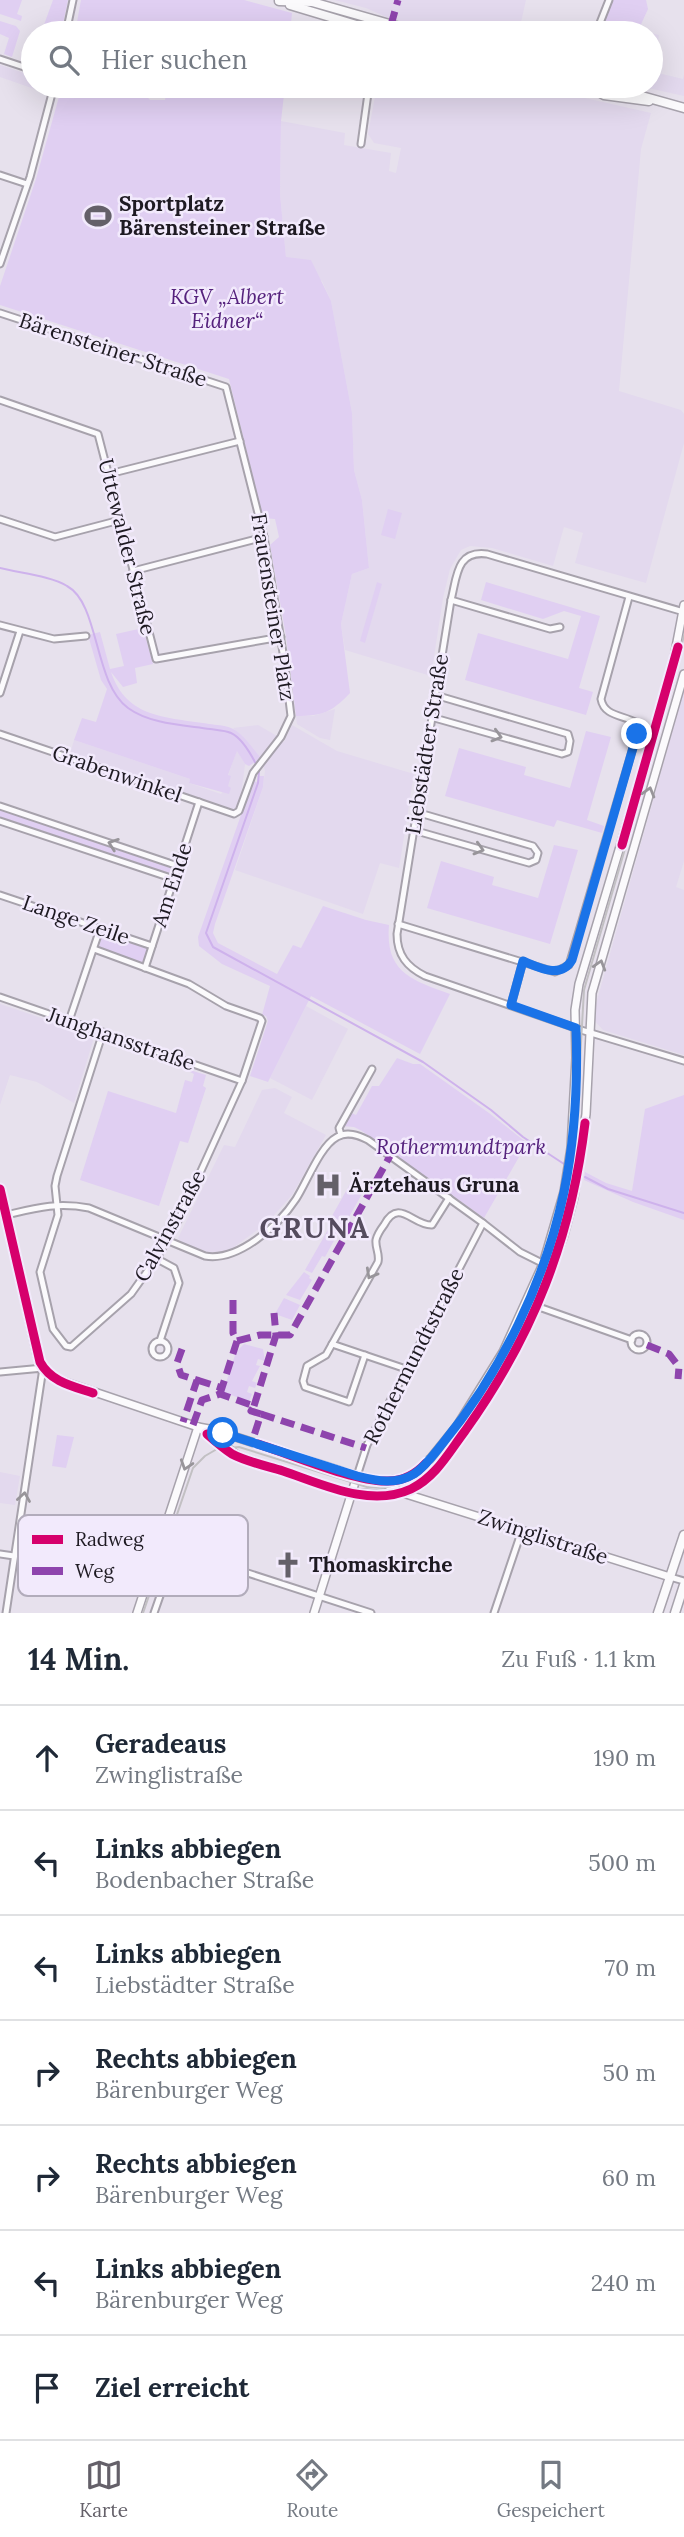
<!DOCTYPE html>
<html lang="de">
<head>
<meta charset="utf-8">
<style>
	:root { --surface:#fff; --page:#f2f2f3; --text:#1f2937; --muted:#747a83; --line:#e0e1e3; --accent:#646069 }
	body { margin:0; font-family:Lora,serif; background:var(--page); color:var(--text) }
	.stop { position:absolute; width:21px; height:21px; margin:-16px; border:5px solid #1a73e8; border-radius:50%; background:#fff }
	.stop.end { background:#1a73e8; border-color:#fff; box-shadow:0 2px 7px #0008 }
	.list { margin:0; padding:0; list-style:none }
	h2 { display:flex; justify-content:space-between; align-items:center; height:91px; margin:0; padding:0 28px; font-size:30px }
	h2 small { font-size:23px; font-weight:400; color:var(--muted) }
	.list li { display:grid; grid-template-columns:46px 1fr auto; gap:21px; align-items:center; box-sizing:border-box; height:105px; padding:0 28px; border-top:2px solid var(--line) }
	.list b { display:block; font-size:26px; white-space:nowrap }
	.list p { margin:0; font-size:23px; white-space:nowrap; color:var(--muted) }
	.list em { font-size:23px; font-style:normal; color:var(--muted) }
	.icon { flex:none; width:38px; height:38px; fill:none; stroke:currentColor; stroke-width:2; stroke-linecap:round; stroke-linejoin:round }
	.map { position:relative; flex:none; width:684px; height:1613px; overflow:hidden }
	.search { position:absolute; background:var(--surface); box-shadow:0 7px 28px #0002; left:21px; right:21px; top:21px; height:77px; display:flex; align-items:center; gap:18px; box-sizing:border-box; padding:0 24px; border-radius:38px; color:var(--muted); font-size:26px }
	.sheet { height:826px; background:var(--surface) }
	nav { display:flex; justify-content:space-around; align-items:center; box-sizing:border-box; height:98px; border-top:2px solid var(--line); background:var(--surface); font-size:19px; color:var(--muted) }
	nav a { display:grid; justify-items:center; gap:4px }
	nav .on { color:var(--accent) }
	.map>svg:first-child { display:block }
</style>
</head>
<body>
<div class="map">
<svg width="684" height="1613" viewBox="0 0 684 1613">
	<rect width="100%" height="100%" fill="#e7e1ed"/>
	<g fill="#e3d9ee">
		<path d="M335 0H526L521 22 591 33H434L405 25 366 8Z"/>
		<path d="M639 30 659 35 656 52 662 54 658 73 683 79 684 74V96L639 86H651V33H637Z"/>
		<path d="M0 65 33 76V86H48L46 93 0 77Z"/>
		<path d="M377 86H532L651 113 641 149 619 391 681 410 684 414V443L646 583 575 563 583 533 564 527 553 566 492 548 470 546 461 550 450 569 443 598 431 676 345 650 341 624 352 574 369 568 362 500 354 470 352 413 331 301 322 281 286 257 280 194 281 121 345 133 344 145 391 153 389 171 396 173 401 148 374 143 368 134Z"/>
		<path d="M684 690V861L676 887 684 890V1055L603 1030 595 1021 594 1011Z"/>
		<path d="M335 709 330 740 320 738 297 724 296 716H313Z"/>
		<path d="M258 725 277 736 261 758 233 728Z"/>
		<path d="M292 725 337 751 414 774 399 868 380 863 363 914 235 870 263 787 265 771 263 764 281 741 284 742Z"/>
		<path d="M74 740 190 779 189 783 221 794 227 787 228 776 237 750 245 764 241 795 236 810 70 754Z"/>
		<path d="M0 1004 92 1035 93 1041 74 1103 37 1082 10 1075 0 1105Z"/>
		<path d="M306 1006 348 1029 312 1100 270 1078Z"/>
		<path d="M275 1088 292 1097 284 1113 326 1135 292 1195 267 1223 230 1250 215 1254 207 1252 181 1242 178 1238 224 1145 235 1147 262 1090Z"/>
		<path d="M0 1472 20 1476 15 1505 0 1503Z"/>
	</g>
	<g fill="#e0cff2">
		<path d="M0 0H22L17 14 22 16 21 21 0 14Z"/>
		<path d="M53 0H68L61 33H41Z"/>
		<path d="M81 0H244L292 13 290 33H147L77 22Z"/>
		<path d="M613 0H646L648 9 637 33H600Z"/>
		<path d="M0 21 16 26 20 31 12 57 4 54 9 38 0 34Z"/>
		<path d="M62 86H137L150 100H165L168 86H285L281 121 280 194 286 257 311 260 331 301 352 413 354 470 362 500 369 568 352 574 341 624 350 693C332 712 323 716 296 716L286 636 270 545 279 537 275 519 263 518 229 379 0 305V286L36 179Z"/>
		<path d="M388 509 402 513 395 539 381 535Z"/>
		<path d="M377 582 382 584 365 643 360 641Z"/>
		<path d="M486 582 600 616 579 688 593 692 586 715 465 680 478 633 568 659 581 616 564 611 543 619 481 600Z"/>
		<path d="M143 628 153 664 135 668 137 683 123 687 111 672C127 719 167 717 209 724 216 725 224 725 231 728 243 733 252 748 261 758L249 766 245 764 237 751 228 775 231 776 228 786 231 788 229 794 189 783 190 779 74 740 82 718 96 722 107 689 101 680 88 635 100 632 110 669 124 666 116 634Z"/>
		<path d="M586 731 611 737 587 820 604 826 602 833 557 820 554 827 445 796 459 748 526 767 524 775 570 788Z"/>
		<path d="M259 776H264L263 787 215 924 213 933 218 943 277 974 293 945 301 948 323 906 366 920 389 925C385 972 411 980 450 994L420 1054 311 996 268 1082 250 1076 268 1021 266 1016 262 1015 270 986 222 964 199 946 198 937 253 781 257 782Z"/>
		<path d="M0 810 171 868 169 874 0 817Z"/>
		<path d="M554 845 578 850 550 944 427 908 441 861 494 877 492 885 538 898Z"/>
		<path d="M105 933 146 947 148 952 145 961 140 963 99 948 102 934Z"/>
		<path d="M397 1058 413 1064H420L489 1113 527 1143 484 1218 362 1131 354 1127 342 1126 349 1112 356 1115 372 1086H379Z"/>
		<path d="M190 1070 206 1075 203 1086 206 1088 188 1143 180 1141 159 1206 80 1180 108 1091 176 1113 185 1080 192 1082 194 1074 190 1072Z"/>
		<path d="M684 1095V1220L633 1202 584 1180 585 1172 606 1183 632 1191 645 1109Z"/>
		<path d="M350 1184 363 1192 345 1224 332 1216Z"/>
		<path d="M333 1221 342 1226 325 1257 322 1256 312 1273 305 1270Z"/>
		<path d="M304 1272 310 1276 309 1278 312 1280 300 1300 286 1295Z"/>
		<path d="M284 1298 300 1305 292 1320 275 1314Z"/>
		<path d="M244 1344 263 1349 265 1361 258 1359 256 1365 260 1366 252 1381 257 1383 255 1388 249 1386 247 1392 252 1394 249 1401H247L223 1392 236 1352Z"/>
		<path d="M57 1435 74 1437 66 1468 52 1466Z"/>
	</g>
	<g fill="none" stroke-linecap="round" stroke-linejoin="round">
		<g stroke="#ceb2ec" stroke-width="2">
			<path d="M0 568C19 573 51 576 67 586 100 604 93 682 128 708 150 724 183 725 210 729 216 730 224 730 231 733 242 738 251 754 257 766"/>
			<path d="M259 771 258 783 206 933 213 947 423 1062 491 1110 523 1137 564 1164"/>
			<path d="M585 1177 608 1189 684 1213"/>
		</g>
		<g stroke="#a7a2ac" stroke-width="9">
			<g id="minor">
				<path d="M66 33 73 0"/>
				<path d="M596 33 609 0"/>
				<path d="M0 59 33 70"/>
				<path d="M361 144 369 86"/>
				<path d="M0 175 27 184"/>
				<path d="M0 264 30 177 54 86"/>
				<path d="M0 313 226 387 264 537 284 659 291 716 281 737 253 773 239 811 234 814 0 734"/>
				<path d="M0 400 98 434 156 659 281 637"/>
				<path d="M109 474 240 441"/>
				<path d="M0 519 55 537 120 520"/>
				<path d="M133 571 264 537"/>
				<path d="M451 600 550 629 560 627"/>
				<path d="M684 612 487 554C456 550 457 577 451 600L397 934C397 955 407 967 425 976L581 1030 684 1061"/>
				<path d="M0 625 54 639 86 636"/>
				<path d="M0 693 20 631"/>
				<path d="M431 717 562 754 568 752 570 741 568 734 435 695"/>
				<path d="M0 806 178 866"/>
				<path d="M0 821 174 879"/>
				<path d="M413 830 529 863 536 860 538 853 533 846 416 812"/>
				<path d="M0 895 152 946"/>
				<path d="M398 924 555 972 569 965 637 734 635 722C622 715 604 716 601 699L629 597"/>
				<path d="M94 949 189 984 226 1006 260 1018 262 1021 242 1081 179 1219 158 1256 131 1294 71 1347 66 1346 53 1329 40 1272 58 1215 55 1186 57 1176 103 1032"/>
				<path d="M145 968 199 802"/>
				<path d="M0 997 242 1081"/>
				<path d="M511 1005 523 961"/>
				<path d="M69 1021 100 929"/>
				<path d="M341 1135 339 1128 372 1069"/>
				<path d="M6 1215C36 1208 57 1202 89 1208L205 1256C238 1262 279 1225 296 1199 307 1182 320 1146 337 1137 347 1131 358 1135 368 1140L483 1223 520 1252 552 1268"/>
				<path d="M158 1256 161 1261 174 1268 179 1283 160 1341"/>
				<path d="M536 1306 632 1340"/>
				<circle cx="639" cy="1342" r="8"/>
				<circle cx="160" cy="1349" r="8"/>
				<path d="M332 1344 406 1369"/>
				<path d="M365 1355 349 1402 305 1387 303 1381 307 1366 326 1355 378 1262C380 1254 375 1248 376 1240 377 1235 381 1229 384 1225 399 1197 413 1226 432 1225L449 1198"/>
				<path d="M0 1372 43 1368 6 1613"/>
				<path d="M357 1476 367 1445 483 1223"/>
				<path d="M0 1554 14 1556"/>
				<path d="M192 1555 371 1613"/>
				<path d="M670 1577 684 1581"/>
				<path d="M154 1613 161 1593"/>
				<path d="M494 1613 522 1530"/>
			</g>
		</g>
		<g stroke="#a7a2ac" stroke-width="10">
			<g id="tertiary">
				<path d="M0 1189 37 1355 43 1368 56 1379 198 1427 214 1430 347 1473 379 1481 406 1494 670 1577"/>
				<path d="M198 1427 240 1457 347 1492 386 1495 409 1490 430 1476 484 1404 522 1338 547 1282 564 1235 574 1197 586 1114 592 993 684 674"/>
				<path d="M379 1481 402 1479 415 1473 431 1458 457 1426 503 1352 543 1264 564 1192 571 1148 576 1058 575 1010 579 984 670 679 684 605"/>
				<path d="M137 1613 198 1427"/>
				<path d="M314 1613 357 1476"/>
			</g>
		</g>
		<g stroke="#a7a2ac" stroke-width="11">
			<g id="secondary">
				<path d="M279 1 312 2 421 33"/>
				<path d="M290 5 383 33"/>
				<path d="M582 86 592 88 606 86 684 108"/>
				<path d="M592 88 604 95 649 101"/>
				<path d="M658 1613 684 1535"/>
				<path d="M675 1613 684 1585"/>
			</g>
		</g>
		<use href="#minor" stroke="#fbfafc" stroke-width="5"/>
		<use href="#tertiary" stroke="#fbfafc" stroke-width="7"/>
		<use href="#secondary" stroke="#fbfafc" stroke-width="8"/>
		<path stroke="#c2c0c3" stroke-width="2" d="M143 1613 193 1468 205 1456 217 1449 239 1447 367 1487 383 1488 404 1483 422 1474 440 1455 474 1407 502 1361 530 1305 546 1266 565 1203 575 1148 584 990 671 690 684 635"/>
		<g stroke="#8e44ad" stroke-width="7" stroke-dasharray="14 7" stroke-linecap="butt">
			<path d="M391 25 398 0"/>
			<path d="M233 1300V1333L237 1341 260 1335H290L390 1156"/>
			<path d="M647 1345 669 1354 679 1367 678 1379"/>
			<path d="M182 1349 177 1363 181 1375 197 1380 183 1422"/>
			<path d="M197 1380 222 1388"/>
			<path d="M220 1394 237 1341"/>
			<path d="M254 1406 276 1335 274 1313"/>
			<path d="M261 1414 366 1448"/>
			<path d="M193 1425 202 1400 220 1394 254 1406 251 1411 261 1414 252 1442"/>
			<path d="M161 1593 171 1561"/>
		</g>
		<g stroke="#f2eafc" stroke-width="13">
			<g id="cycleway">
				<path d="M622 845 678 647"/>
				<path d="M0 1189 40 1362C51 1382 72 1386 93 1393"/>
				<path d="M207 1434C215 1441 223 1448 232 1454 247 1462 267 1466 283 1471 322 1484 370 1508 411 1489 436 1477 449 1452 465 1431 533 1336 571 1239 585 1123"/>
				<path d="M258 1444C290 1454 357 1483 388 1481 403 1481 416 1474 426 1463"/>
			</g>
		</g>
		<use href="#cycleway" stroke="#d6006c" stroke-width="9"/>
	</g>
	<defs><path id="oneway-chevron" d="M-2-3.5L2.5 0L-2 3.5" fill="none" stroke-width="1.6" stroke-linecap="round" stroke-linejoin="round" transform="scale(1.75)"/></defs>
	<g stroke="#98959a">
		<use href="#oneway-chevron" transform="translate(497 736) rotate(16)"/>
		<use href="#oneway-chevron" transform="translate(649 792) rotate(-74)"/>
		<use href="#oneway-chevron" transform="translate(113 844) rotate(-161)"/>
		<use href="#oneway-chevron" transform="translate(479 849) rotate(16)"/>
		<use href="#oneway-chevron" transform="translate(600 965) rotate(-73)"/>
		<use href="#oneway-chevron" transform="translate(371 1274) rotate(119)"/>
		<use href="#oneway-chevron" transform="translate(186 1465) rotate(108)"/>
		<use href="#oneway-chevron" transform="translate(24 1497) rotate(-81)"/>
	</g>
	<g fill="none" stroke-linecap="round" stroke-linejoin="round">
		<path stroke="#1a73e8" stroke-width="9" d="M223 1433 357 1476C377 1481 396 1485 414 1474 426 1466 434 1454 443 1443 501 1372 545 1282 564 1192 575 1138 578 1082 576 1028L511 1005 523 961C540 968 561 979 572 960L637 734"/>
	</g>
	<defs>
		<g id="stadium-bare" transform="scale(2.1)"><path d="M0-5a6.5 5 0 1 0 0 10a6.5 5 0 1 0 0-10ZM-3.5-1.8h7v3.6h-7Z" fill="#646069" stroke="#f2eafc" stroke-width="2.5" paint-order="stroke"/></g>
		<g id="hospital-bare" transform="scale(2.1)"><path d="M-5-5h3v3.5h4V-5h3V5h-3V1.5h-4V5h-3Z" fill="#646069" stroke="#f2eafc" stroke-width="2.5" paint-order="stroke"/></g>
		<g id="church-bare" transform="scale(2.1)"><path d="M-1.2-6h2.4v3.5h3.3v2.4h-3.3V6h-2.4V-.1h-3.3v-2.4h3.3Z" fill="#646069" stroke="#f2eafc" stroke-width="2.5" paint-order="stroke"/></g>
	</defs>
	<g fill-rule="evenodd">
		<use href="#stadium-bare" x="98" y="216"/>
		<use href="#hospital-bare" x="328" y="1185"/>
		<use href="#church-bare" x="288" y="1565"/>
	</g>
	<g text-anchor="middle" stroke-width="5" stroke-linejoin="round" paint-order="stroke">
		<g font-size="21" font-weight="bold" fill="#1e1a22" stroke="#f2eafc" text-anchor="start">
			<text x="119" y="211">Sportplatz<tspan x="119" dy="24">Bärensteiner Straße</tspan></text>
			<text x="349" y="1192">Ärztehaus Gruna</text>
			<text x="309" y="1572">Thomaskirche</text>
		</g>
		<g font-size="21" font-style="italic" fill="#55227d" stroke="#f2eafc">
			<text x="227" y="304">KGV „Albert<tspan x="227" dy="24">Eidner“</tspan></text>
			<text x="461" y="1154">Rothermundtpark</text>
		</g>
		<g font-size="21" fill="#1e1a22" stroke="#f2eafc">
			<text transform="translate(113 350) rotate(18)" y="7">Bärensteiner Straße</text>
			<text transform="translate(127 547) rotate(76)" y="7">Uttewalder Straße</text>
			<text transform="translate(273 607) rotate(81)" y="7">Frauensteiner Platz</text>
			<text transform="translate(427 744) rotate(-81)" y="7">Liebstädter Straße</text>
			<text transform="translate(117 774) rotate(19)" y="7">Grabenwinkel</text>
			<text transform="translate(172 885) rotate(-72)" y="7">Am Ende</text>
			<text transform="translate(76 920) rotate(19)" y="7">Lange Zeile</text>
			<text transform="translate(121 1039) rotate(19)" y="7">Junghansstraße</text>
			<text transform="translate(170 1226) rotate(-61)" y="7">Calvinstraße</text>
			<text transform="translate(414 1356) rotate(-63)" y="7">Rothermundtstraße</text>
			<text transform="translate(543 1537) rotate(18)" y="7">Zwinglistraße</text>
		</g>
		<g font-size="28" font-weight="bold" letter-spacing="2" fill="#554c5e" stroke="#f2eafc">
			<text x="315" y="1238">GRUNA</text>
		</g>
	</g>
	<rect x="18" y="1515" width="230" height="81" rx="10" fill="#f2eafc" stroke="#b2acbb" stroke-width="2"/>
	<rect x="32" y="1535" width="31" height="9" fill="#d6006c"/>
	<rect x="32" y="1567" width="31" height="8" fill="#8e44ad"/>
	<g font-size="19" fill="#1e1a22">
		<text x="75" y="1546">Radweg</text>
		<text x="75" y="1578">Weg</text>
	</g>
</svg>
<div class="stop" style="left:223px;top:1433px"></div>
<div class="stop end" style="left:637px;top:734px"></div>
<div class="search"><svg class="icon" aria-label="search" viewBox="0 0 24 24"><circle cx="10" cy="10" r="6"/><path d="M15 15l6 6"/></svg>Hier suchen</div>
</div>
<section class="sheet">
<h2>14 Min.<small>Zu Fuß · 1.1 km</small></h2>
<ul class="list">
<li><svg class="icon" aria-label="ahead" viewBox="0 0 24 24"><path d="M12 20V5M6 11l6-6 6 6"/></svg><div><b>Geradeaus</b><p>Zwinglistraße</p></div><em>190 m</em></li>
<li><svg class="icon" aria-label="left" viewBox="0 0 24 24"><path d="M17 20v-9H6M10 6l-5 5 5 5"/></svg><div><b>Links abbiegen</b><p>Bodenbacher Straße</p></div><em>500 m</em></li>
<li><svg class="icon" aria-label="left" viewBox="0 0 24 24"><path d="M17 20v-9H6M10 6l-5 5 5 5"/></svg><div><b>Links abbiegen</b><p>Liebstädter Straße</p></div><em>70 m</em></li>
<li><svg class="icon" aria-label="right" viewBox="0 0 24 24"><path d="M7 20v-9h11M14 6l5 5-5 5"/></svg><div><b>Rechts abbiegen</b><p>Bärenburger Weg</p></div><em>50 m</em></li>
<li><svg class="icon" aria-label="right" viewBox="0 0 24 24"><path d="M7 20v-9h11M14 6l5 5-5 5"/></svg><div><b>Rechts abbiegen</b><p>Bärenburger Weg</p></div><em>60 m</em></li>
<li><svg class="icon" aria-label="left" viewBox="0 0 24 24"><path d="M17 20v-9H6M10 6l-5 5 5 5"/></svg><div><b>Links abbiegen</b><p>Bärenburger Weg</p></div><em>240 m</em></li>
<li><svg class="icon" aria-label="arrive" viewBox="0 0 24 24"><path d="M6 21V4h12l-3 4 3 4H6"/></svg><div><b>Ziel erreicht</b></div></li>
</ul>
</section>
<nav>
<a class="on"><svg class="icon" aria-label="map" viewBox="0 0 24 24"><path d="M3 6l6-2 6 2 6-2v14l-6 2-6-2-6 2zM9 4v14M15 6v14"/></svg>Karte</a>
<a><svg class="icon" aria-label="directions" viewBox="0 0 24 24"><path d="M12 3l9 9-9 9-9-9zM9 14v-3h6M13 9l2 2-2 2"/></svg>Route</a>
<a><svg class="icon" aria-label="saved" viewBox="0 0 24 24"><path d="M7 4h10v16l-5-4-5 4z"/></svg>Gespeichert</a>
</nav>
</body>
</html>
